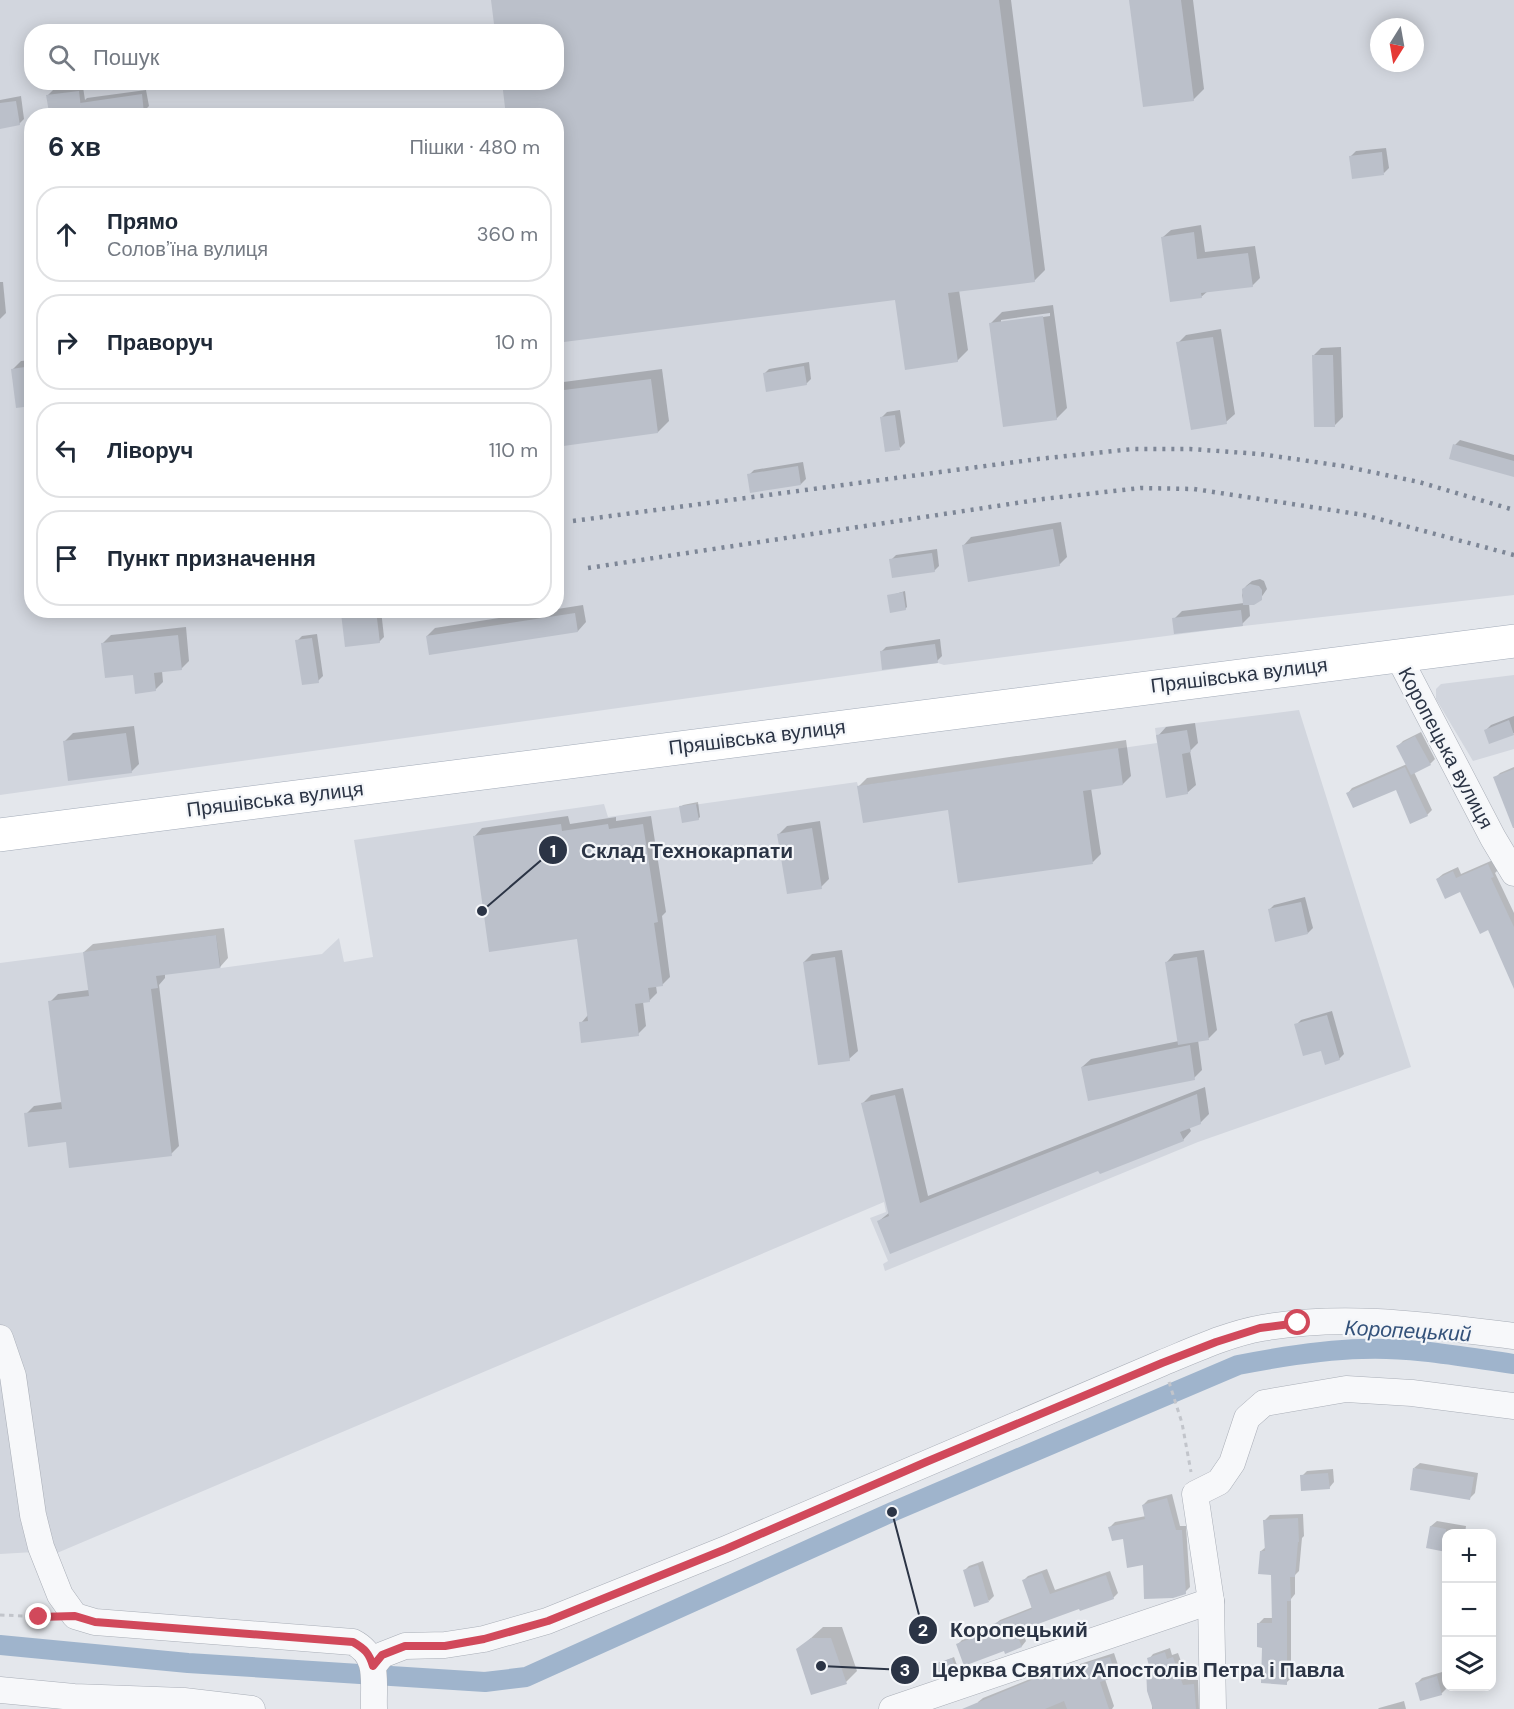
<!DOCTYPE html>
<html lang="uk">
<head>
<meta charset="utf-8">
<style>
	:root { --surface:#fff; --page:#f6f6f7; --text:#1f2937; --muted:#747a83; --line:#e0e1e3 }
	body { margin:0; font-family:"DM Sans",sans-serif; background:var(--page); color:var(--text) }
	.controls { position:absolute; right:18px; bottom:18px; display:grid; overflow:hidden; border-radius:12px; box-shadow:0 3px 15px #0003 }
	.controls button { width:54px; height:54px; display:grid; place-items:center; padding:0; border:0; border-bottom:2px solid var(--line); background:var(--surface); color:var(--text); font:30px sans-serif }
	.compass { position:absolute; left:1370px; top:18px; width:54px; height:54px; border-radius:50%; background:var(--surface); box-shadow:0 3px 15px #0003; rotate:191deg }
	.stop { position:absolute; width:18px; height:18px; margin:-14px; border:4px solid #d1495b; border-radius:50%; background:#fff }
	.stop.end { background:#d1495b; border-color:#fff; box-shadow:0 2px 6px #0008 }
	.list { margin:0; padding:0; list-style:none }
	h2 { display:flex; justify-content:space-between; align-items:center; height:78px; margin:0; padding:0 24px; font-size:26px }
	h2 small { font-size:20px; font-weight:400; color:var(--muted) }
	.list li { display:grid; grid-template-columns:39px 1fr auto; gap:18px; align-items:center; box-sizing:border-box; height:96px; margin:0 12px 12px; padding:0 12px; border:2px solid var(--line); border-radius:24px }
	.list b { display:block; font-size:22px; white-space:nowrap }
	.list p { margin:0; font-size:20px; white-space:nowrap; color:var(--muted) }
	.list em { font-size:20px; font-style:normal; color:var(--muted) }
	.icon { flex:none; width:33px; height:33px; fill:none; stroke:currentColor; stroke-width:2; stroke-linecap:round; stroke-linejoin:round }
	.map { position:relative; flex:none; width:1514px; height:1709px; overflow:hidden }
	.search { position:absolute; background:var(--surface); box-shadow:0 3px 15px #0003; left:24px; top:24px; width:540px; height:66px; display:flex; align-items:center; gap:15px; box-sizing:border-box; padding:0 21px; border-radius:24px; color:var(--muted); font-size:22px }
	.panel { position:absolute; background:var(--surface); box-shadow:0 3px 15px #0003; left:24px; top:108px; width:540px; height:510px; border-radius:24px }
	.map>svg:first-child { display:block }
</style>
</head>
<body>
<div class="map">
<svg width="1514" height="1709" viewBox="0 0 1514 1709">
	<rect width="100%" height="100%" fill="#e4e7ec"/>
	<g fill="#d2d6de" fill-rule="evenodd">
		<path d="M0 0H1514V595L1243 626 944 665 938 663 0 795ZM1379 27H1415V63H1379ZM32 32H556V82H32ZM32 116H556V610H32Z"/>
		<path d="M1514 675V749L1473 761 1436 699V689L1441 684Z"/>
		<path d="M1299 710 1411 1067 1198 1142 885 1271 883 1264 888 1261 870 1218 886 1212 884 1202 57 1553 51 1551 0 1554V963L216 935 221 968 322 954 339 938 344 962 373 957 354 840 604 804 608 817 857 782 858 786 1157 743 1155 728Z"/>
	</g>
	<g fill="#0003" fill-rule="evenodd">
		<path d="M493 0H1011L1045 270 1034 281 959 290 968 350 957 361 896 298 556 82V32Z"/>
		<path d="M1131 0H1193L1204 89 1193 100Z"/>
		<path d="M58 82H78L79 87H83L85 100 87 98 146 90 149 106 143 112 82 105 48 95 53 90H59Z"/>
		<path d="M21 96 24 119 19 124 0 127V100Z"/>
		<path d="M457 111V116H418Z"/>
		<path d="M1386 148 1389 168 1384 173 1351 156 1356 151Z"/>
		<path d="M1201 225 1205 252 1255 246 1260 278 1252 286 1208 291 1201 297 1163 237 1171 230Z"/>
		<path d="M0 282H3L6 313 0 319Z"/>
		<path d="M1053 305 1067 408 1056 419 991 323 1002 312ZM1050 313V316L1001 323V320Z"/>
		<path d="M1221 329 1235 414 1226 422 1178 343 1186 335Z"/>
		<path d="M1341 347 1343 417 1335 425 1313 356 1321 348Z"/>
		<path d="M32 360V405L13 369 21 361Z"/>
		<path d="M809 362 811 379 806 384 764 374 769 369Z"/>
		<path d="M662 369 669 421 658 432 556 445V383Z"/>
		<path d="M900 410 905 443 900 448 882 417 887 412Z"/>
		<path d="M1460 440 1514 455V476L1455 445Z"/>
		<path d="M803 462 806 479 801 484 749 475 754 470Z"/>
		<path d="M1061 522 1067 557 1059 565 963 546 971 537Z"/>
		<path d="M937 549 939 566 934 571 891 560 896 555Z"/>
		<path d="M1260 579 1264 581 1267 589 1258 602 1249 603 1250 616 1242 624 1174 619 1182 611 1244 603 1242 595 1246 586 1252 581Z"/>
		<path d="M905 591 907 607 905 609 889 596Z"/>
		<path d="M583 605 586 622 578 631 427 636 435 628Z"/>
		<path d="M345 610H381L384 637 379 642 343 613Z"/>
		<path d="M186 627 189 661 181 669 162 671 163 682 155 690 135 674 103 643 111 635Z"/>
		<path d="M317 634 323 676 318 681 297 641 302 636Z"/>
		<path d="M940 639 942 656 937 661 881 652 886 647Z"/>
		<path d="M1514 716V733L1490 742 1486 730 1491 725Z"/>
		<path d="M1195 723 1198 743 1190 751 1196 785 1187 793 1158 736 1166 727Z"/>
		<path d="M134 726 139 764 131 772 65 741 73 733Z"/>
		<path d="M1421 732 1435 759 1430 764 1414 772 1432 810 1427 815 1397 788 1348 793 1352 788 1407 764 1398 746 1403 741Z"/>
		<path d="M1126 740 1131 776 1123 784 1091 788 1101 854 1093 862 949 809 859 786 867 778Z"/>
		<path d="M1514 767V804L1495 778 1500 773Z"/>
		<path d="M698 802 700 817 698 819 681 807 683 805Z"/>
		<path d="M568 816 570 824 616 817V821L651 816 666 912 662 916 670 977 662 985 656 986 657 993 649 1001 643 1002 646 1026 638 1034 581 1023 588 1015 579 938 474 837 482 828Z"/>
		<path d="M820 821 829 879 821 887 779 834 787 826Z"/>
		<path d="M1493 860 1498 870 1495 873 1514 913V977L1489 928 1461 890 1437 879 1443 874 1458 867 1461 874Z"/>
		<path d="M1305 897 1313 928 1308 933 1269 910 1274 905Z"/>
		<path d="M224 928 228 958 220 967 165 973V978L159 985 179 1146 171 1154 67 1141 26 1114 34 1106 62 1102 50 1002 58 994 89 990 84 952 93 944Z"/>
		<path d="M842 950 858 1051 849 1059 804 962 812 954Z"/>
		<path d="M1204 950 1217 1030 1209 1038 1198 1040 1202 1070 1194 1078 1082 1067 1091 1059 1179 1041 1166 963 1174 954Z"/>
		<path d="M1332 1011 1344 1054 1339 1059 1322 1050 1296 1025 1301 1020Z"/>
		<path d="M1205 1087 1209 1114 1200 1123 1189 1127 1191 1131 1183 1140 1099 1169 879 1221 890 1212 863 1103 871 1095 903 1088 928 1196Z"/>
		<path d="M1420 1463 1478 1473 1475 1493 1470 1498 1414 1468Z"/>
		<path d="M1333 1469 1334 1482 1329 1488 1302 1476 1307 1471Z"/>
		<path d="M1172 1494 1180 1526H1186L1190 1587 1185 1592 1144 1564 1124 1537 1110 1527 1115 1522 1146 1516 1143 1505 1148 1500Z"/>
		<path d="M1303 1514 1304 1536 1302 1538 1299 1571 1295 1575V1594L1291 1599V1678L1286 1683 1264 1646 1259 1623 1264 1618H1274L1273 1574 1261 1551 1266 1547 1265 1520 1270 1515Z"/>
		<path d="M1437 1521 1466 1526 1465 1534H1446V1550L1428 1547 1431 1526Z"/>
		<path d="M983 1561 994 1596 989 1601 964 1571 969 1566Z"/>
		<path d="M1047 1569 1055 1590 1110 1571 1118 1593 1113 1598 1080 1607 1021 1628 1026 1641 1022 1646 1005 1649 957 1645 962 1640 996 1627 995 1624 1000 1620 1033 1607 1024 1580 1028 1576Z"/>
		<path d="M823 1627H842L857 1671 846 1682 798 1650Z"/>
		<path d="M1170 1648 1172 1655 1178 1653 1188 1680H1198L1199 1709H1152L1151 1665 1149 1659 1153 1654Z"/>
		<path d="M1114 1653 1120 1671 1115 1676 1105 1679 1114 1706 1112 1709H981L978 1702 983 1698 1045 1673 1046 1675Z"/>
		<path d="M954 1657 958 1668 956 1670 935 1665Z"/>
		<path d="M1442 1672 1446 1689 1441 1694 1417 1683 1422 1678Z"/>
		<path d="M1404 1701 1406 1709H1378L1379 1708Z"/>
	</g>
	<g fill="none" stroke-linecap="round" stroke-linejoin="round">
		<path stroke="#9fb4cc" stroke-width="20" d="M0 1645 188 1663 485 1682 526 1677 892 1512 1238 1365C1279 1357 1320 1350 1362 1349 1413 1347 1464 1357 1514 1364"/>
	</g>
	<g fill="#bbc0ca">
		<path d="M491 0H999L1035 282 948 293 958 362 905 370 895 300 556 343V116H506L502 82H556V32H495Z"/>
		<path d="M1129 0H1181L1194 101 1143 107Z"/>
		<path d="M79 91 81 108 49 112 46 95Z"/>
		<path d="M142 94 144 113 125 116H82L80 103Z"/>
		<path d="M16 101 20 125 0 129V103Z"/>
		<path d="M1382 152 1384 175 1352 179 1349 156Z"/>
		<path d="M1194 232 1197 259 1248 253 1253 287 1201 293 1202 298 1170 302 1161 237Z"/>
		<path d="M1043 316 1057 420 1003 427 989 323Z"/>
		<path d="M1213 337 1227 424 1191 430 1176 342Z"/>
		<path d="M1312 355H1333L1335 427H1314Z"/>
		<path d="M32 366V406L16 408 11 369Z"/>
		<path d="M804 366 807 385 766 392 763 373Z"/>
		<path d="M651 379 658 433 556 447V391Z"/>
		<path d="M895 415 900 450 885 452 880 417Z"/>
		<path d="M1453 444 1514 461V477L1449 459Z"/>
		<path d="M798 466 801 485 750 493 747 474Z"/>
		<path d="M1053 529 1060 566 968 582 962 545Z"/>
		<path d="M932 553 935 572 892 578 889 559Z"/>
		<path d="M1250 584 1259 586 1262 590V600L1254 605H1243L1242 589Z"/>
		<path d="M903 592 906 610 890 613 887 595Z"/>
		<path d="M359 610H376L380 643 345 647 341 613Z"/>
		<path d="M1241 610 1243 626 1174 634 1172 618Z"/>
		<path d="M575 613 578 632 429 655 426 636Z"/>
		<path d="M178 635 182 670 154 673 156 691 135 694 133 675 105 678 101 643Z"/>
		<path d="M312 638 319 683 302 685 295 640Z"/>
		<path d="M935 644 938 663 882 670 880 651Z"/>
		<path d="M1509 720 1514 735 1489 744 1484 730Z"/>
		<path d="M1187 730 1191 752 1182 754 1188 794 1166 798 1156 735Z"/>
		<path d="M126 733 132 773 68 781 63 741Z"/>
		<path d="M1415 736 1431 765 1411 775 1396 746Z"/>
		<path d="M1118 748 1123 785 1083 791 1093 864 958 883 948 810 863 823 857 786Z"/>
		<path d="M1405 767 1428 816 1410 824 1396 790 1353 808 1346 793Z"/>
		<path d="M1514 769V828H1513L1493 777Z"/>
		<path d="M696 804 699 820 682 823 679 806Z"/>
		<path d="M561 824 562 831 608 824 609 829 643 824 658 922 654 923 663 986 648 988 650 1002 635 1004 639 1036 581 1043 579 1022 588 1021 577 939 489 952 473 836Z"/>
		<path d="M812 828 822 889 787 894 777 834Z"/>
		<path d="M1488 864 1494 877 1491 878 1514 927V989L1488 930 1480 934 1460 892 1445 899 1436 879 1453 871 1456 878Z"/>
		<path d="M1301 902 1308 934 1275 942 1268 909Z"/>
		<path d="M216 935 220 968 156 976 158 988 151 989 172 1156 69 1168 66 1142 28 1147 24 1113 62 1109 48 1001 89 996 83 952Z"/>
		<path d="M835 957 850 1061 818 1065 803 962Z"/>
		<path d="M1197 957 1209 1040 1178 1045 1165 962Z"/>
		<path d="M1327 1015 1340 1060 1325 1065 1321 1051 1303 1056 1294 1024Z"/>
		<path d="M1190 1045 1195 1080 1088 1101 1081 1067Z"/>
		<path d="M1197 1094 1201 1124 1180 1132 1184 1141 1100 1174 1098 1171 890 1254 877 1221 889 1216 861 1103 895 1095 920 1203Z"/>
		<path d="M1413 1468 1474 1477 1470 1500 1410 1490Z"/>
		<path d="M1328 1473 1330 1489 1301 1491 1300 1475Z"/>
		<path d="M1167 1498 1176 1530H1182L1186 1594 1173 1598 1144 1599 1143 1565 1127 1568 1123 1539 1112 1541 1108 1527 1145 1519 1142 1505Z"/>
		<path d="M1298 1518 1299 1542H1298L1295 1577H1290L1291 1601H1287V1685L1261 1683 1262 1648 1257 1647V1623H1272L1271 1575 1258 1574 1260 1551H1265L1263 1520Z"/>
		<path d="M1430 1526 1446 1529V1552L1426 1548Z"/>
		<path d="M978 1565 989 1602 974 1607 963 1570Z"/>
		<path d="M1042 1573 1050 1594 1106 1575 1114 1599 1080 1611 1079 1609 1016 1632 1022 1647 1005 1654 1004 1651 964 1666 956 1644 995 1629 993 1624 1032 1609 1022 1580Z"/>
		<path d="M811 1638H831L847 1684 811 1695 796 1649Z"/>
		<path d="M1165 1652 1167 1659 1173 1657 1183 1685 1194 1684 1196 1709H1153L1147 1691 1146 1667 1149 1666 1147 1658Z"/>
		<path d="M1110 1657 1116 1677 1100 1682 1109 1709H1067L1064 1701 1045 1709H962L1041 1676 1042 1679 1076 1669 1092 1661Z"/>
		<path d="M952 1658 956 1671 938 1678 934 1664Z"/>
		<path d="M1437 1676 1442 1695 1420 1701 1415 1683Z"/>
	</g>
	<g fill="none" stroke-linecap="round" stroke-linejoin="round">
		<g stroke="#a9aeb7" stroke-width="27">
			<g id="minor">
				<path d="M1397 654 1493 838 1514 873"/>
				<path d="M0 1338 13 1376 33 1515 41 1547 60 1595 75 1616 95 1622 353 1642C380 1656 373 1681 374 1708"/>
				<path d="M373 1666 382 1655 405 1646 445 1645 484 1639 547 1621 726 1549 1162 1363C1194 1350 1228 1334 1262 1328 1346 1313 1431 1326 1514 1336"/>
				<path d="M0 1690 74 1697 184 1701 252 1709"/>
				<path d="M892 1709 1211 1601"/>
				<path d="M1213 1709 1211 1601 1195 1494 1219 1482 1232 1463 1247 1418 1264 1403 1346 1389 1412 1393 1514 1406"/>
			</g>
		</g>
		<g stroke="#a3abb8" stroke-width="34">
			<path id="major" d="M0 835 1514 641"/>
		</g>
		<g stroke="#c2c5cb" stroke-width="3" stroke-dasharray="4.5 4.5" stroke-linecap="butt">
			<path d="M1169 1382 1182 1423 1191 1472"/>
			<path d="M0 1615 49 1617"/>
		</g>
		<use href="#minor" stroke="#f7f8fa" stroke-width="26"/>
		<use href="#major" stroke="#fff" stroke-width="33"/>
		<g stroke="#7d8696" stroke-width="4.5" stroke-dasharray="3 6" stroke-linecap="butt">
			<path d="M573 521 1038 459 1133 449H1190L1260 454 1343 466 1419 482 1514 510"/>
			<path d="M588 568 1043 499 1141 488 1194 489 1364 515 1514 555"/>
		</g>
	</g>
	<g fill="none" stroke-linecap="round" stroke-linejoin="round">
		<path stroke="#d1495b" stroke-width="8" d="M39 1617 75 1616 95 1622 353 1642C365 1649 369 1653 373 1666L382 1655 405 1646H445L484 1639 548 1621 726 1549 926 1462 1162 1363 1216 1342 1260 1328 1298 1323"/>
	</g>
	<g text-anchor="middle" stroke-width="4.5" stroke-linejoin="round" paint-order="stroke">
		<g font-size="20" fill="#2b3445" stroke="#f4f6f9">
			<text transform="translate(1239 675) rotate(-7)" y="7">Пряшівська вулиця</text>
			<text transform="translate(757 737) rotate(-7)" y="7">Пряшівська вулиця</text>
			<text transform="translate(1446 748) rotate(62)" y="7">Коропецька вулиця</text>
			<text transform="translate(275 799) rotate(-7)" y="7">Пряшівська вулиця</text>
		</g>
		<g font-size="21" font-style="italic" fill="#34527a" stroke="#f4f6f9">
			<text transform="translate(1408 1331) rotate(3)" y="7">Коропецький</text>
		</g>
	</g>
	<path fill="none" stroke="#2b3445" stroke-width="2" d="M482 911L553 850M892 1512L923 1630M821 1666L905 1670"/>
	<g fill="#2b3445" stroke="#f4f6f9" stroke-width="2">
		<circle cx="482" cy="911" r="6"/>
		<circle cx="892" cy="1512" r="6"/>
		<circle cx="821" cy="1666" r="6"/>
		<circle cx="553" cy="850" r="15"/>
		<circle cx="923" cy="1630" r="15"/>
		<circle cx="905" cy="1670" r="15"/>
	</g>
	<g font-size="18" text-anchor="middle" font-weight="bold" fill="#fff">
		<text x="553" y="857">1</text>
		<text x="923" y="1636">2</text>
		<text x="905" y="1676">3</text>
	</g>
	<g font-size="21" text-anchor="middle" font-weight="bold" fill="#2b3445" stroke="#f4f6f9" stroke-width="4.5" stroke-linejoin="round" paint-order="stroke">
		<text x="687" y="858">Склад Технокарпати</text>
		<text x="1019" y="1637">Коропецький</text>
		<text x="1138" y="1677">Церква Святих Апостолів Петра і Павла</text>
	</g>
</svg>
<div class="controls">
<button>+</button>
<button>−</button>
<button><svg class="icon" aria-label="layers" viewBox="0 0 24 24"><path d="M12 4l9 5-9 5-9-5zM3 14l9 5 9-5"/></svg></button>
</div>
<svg class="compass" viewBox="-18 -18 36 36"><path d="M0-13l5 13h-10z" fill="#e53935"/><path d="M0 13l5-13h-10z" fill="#747a83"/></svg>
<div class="stop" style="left:1298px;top:1323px"></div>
<div class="stop end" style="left:39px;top:1617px"></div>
<div class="search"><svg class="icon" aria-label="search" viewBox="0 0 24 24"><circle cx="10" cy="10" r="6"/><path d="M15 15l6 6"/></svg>Пошук</div>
<section class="panel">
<h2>6 хв<small>Пішки · 480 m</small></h2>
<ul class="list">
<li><svg class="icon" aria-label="ahead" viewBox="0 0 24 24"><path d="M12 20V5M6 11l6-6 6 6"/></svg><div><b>Прямо</b><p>Соловʼїна вулиця</p></div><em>360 m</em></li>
<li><svg class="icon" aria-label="right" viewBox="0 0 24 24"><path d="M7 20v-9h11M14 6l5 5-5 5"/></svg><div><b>Праворуч</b></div><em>10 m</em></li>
<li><svg class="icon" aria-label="left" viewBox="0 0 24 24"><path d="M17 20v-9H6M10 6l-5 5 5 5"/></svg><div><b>Ліворуч</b></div><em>110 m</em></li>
<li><svg class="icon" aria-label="arrive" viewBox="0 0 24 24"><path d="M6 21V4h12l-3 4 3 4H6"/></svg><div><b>Пункт призначення</b></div></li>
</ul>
</section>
</div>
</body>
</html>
